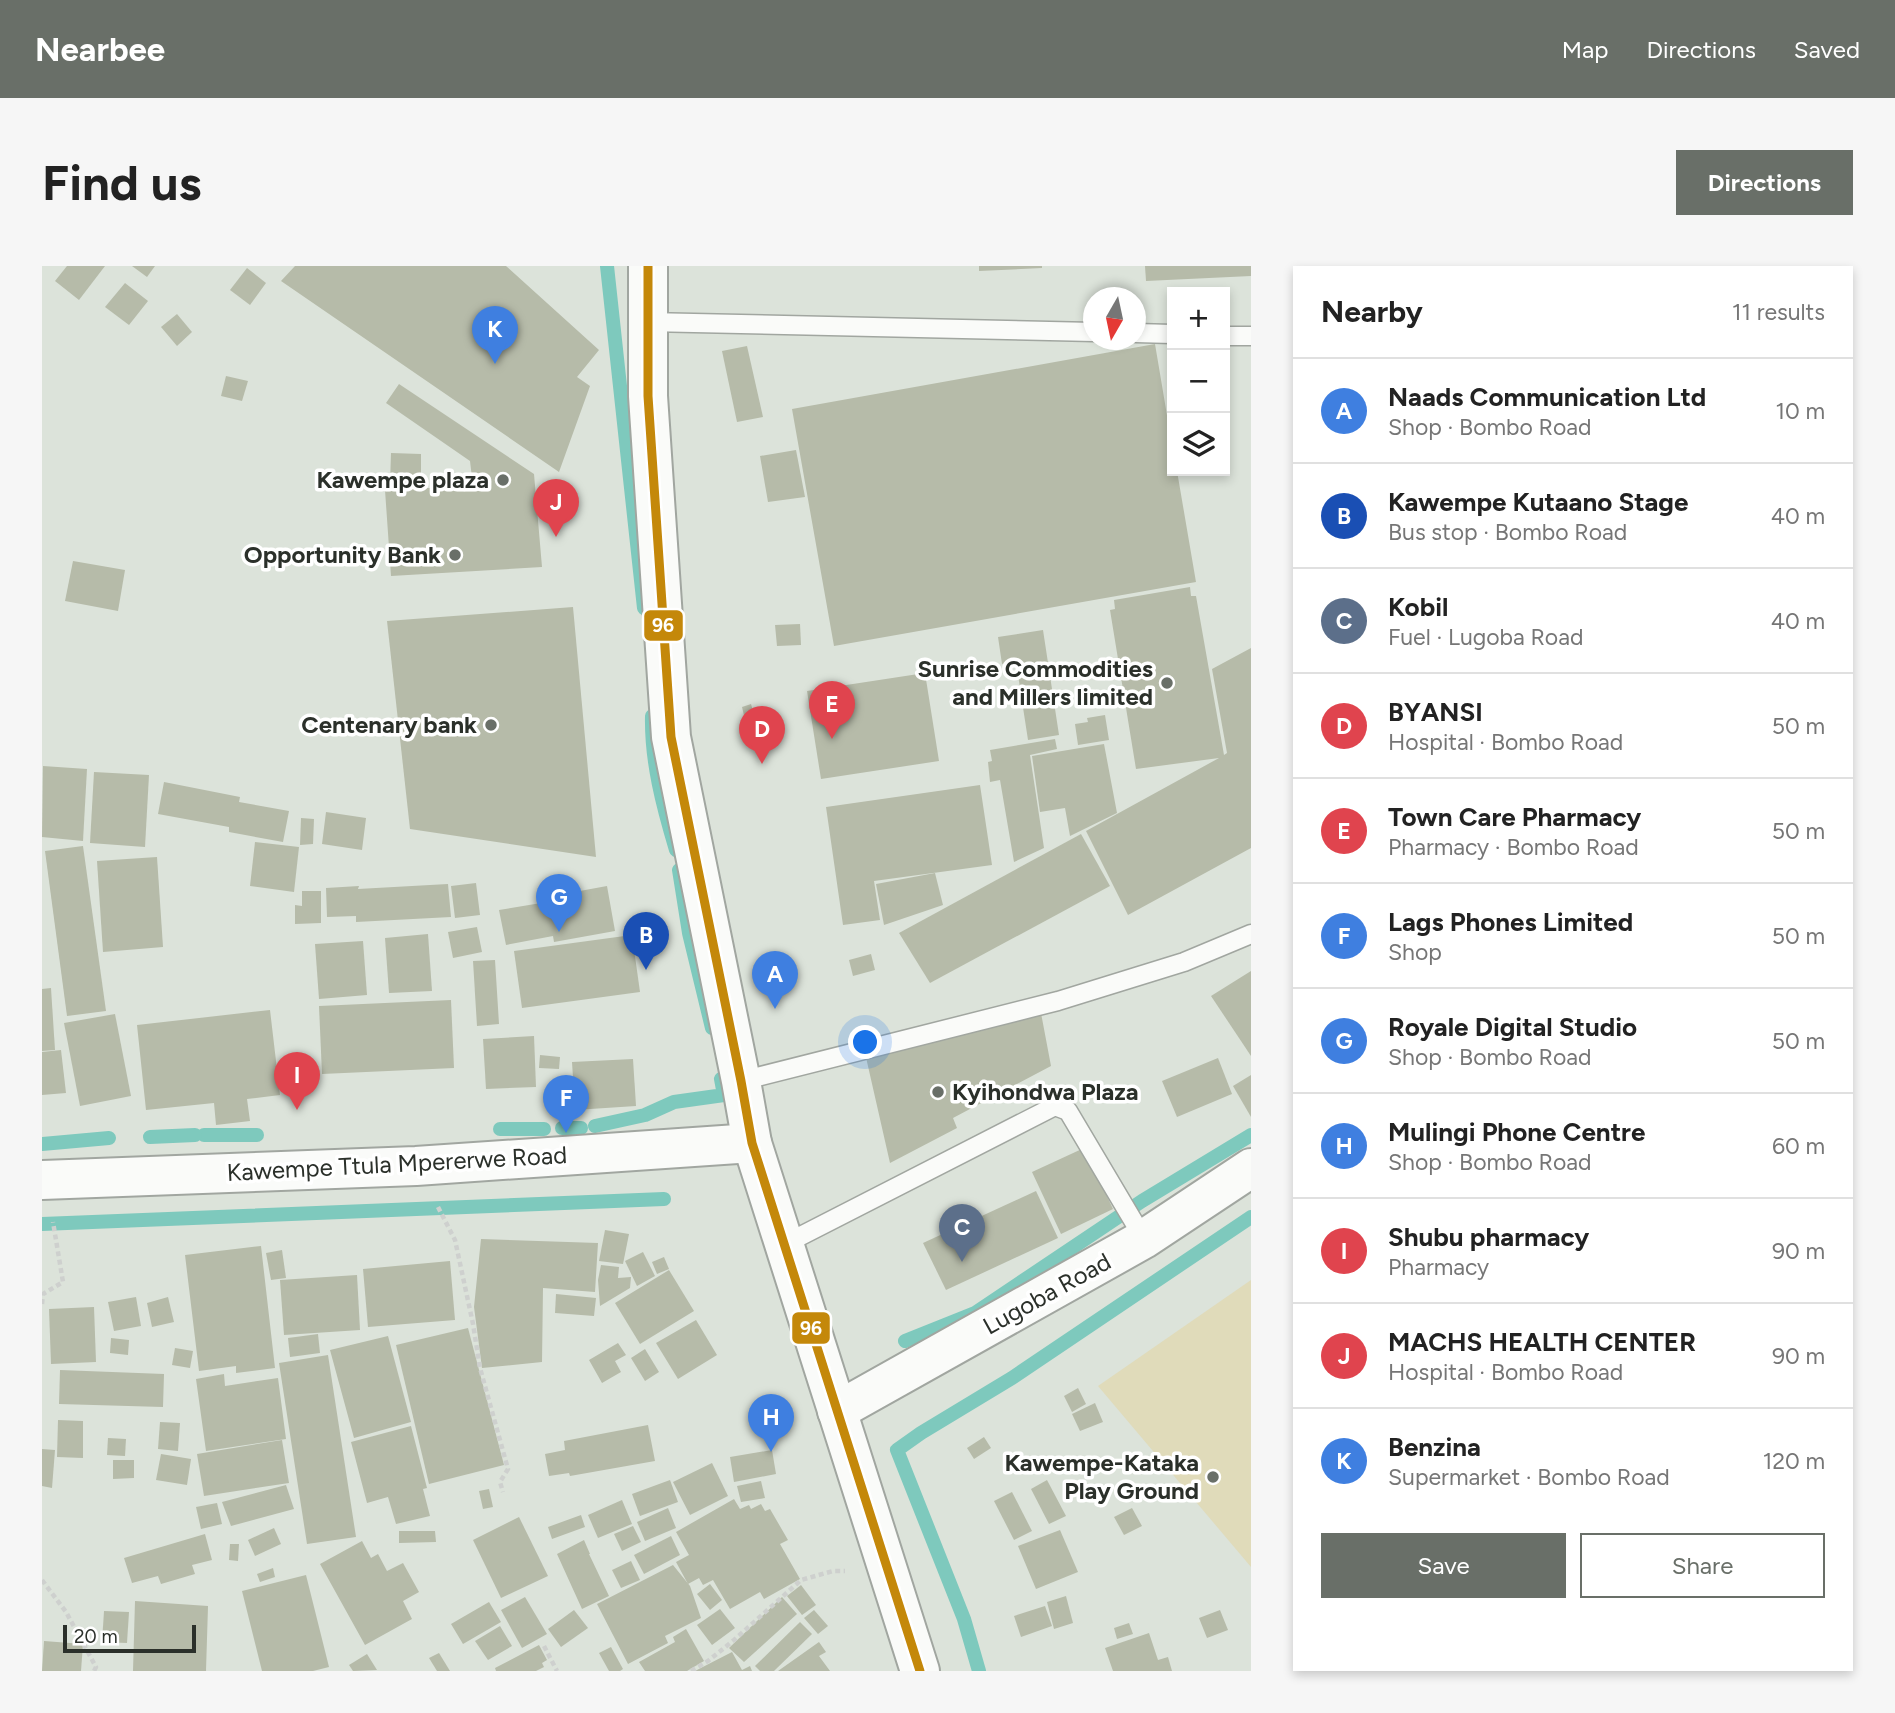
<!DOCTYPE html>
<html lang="en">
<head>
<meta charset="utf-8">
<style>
	:root { --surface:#fff; --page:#f6f6f6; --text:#222; --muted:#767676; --line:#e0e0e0; --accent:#696f68 }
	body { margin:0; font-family:Figtree,sans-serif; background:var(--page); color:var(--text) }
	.controls { position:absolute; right:21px; top:21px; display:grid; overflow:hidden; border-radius:0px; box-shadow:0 4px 10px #0003 }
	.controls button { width:63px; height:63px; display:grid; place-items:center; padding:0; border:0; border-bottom:2px solid var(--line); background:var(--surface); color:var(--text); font:35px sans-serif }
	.compass { position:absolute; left:1041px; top:21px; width:63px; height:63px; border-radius:50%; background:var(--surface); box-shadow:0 4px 10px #0003; rotate:189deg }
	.scale { position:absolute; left:21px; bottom:18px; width:133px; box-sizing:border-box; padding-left:7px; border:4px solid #2b302a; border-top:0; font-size:19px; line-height:24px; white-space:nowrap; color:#2b302a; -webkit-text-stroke:5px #fff; paint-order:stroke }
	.you { position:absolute; left:824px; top:777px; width:24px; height:24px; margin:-18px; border:5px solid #fff; border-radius:50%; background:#1a73e8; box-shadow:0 0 0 10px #1a73e833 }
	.badge { display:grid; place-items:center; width:46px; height:46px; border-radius:50%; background:var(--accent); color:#fff; font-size:23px; font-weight:700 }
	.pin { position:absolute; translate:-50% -58px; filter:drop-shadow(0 2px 4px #0008) }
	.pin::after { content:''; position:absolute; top:37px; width:24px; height:21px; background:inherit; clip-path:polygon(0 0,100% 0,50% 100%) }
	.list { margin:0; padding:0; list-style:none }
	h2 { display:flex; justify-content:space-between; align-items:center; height:91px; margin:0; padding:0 28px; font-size:30px }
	h2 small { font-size:23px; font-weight:400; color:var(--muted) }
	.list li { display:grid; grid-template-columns:46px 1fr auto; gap:21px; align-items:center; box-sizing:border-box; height:105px; padding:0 28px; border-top:2px solid var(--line) }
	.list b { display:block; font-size:26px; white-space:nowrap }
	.list p { margin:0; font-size:23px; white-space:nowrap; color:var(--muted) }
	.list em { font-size:23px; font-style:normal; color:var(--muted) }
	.actions { display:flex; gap:14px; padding:21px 28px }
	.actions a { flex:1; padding:16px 0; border:2px solid var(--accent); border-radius:0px; text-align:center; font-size:24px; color:var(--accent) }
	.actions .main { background:var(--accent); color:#fff }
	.icon { flex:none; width:38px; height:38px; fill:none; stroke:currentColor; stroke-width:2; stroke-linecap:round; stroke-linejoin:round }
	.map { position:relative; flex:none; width:1209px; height:1405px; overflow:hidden; border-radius:0px }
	header { display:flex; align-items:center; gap:42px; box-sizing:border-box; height:98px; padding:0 35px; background:var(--accent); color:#fff }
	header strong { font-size:33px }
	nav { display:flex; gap:38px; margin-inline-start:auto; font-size:24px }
	.intro { display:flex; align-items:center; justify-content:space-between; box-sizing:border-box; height:168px; padding:0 42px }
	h1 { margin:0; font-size:49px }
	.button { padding:18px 32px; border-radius:0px; background:var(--accent); color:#fff; font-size:24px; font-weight:700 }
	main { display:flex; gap:42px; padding:0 42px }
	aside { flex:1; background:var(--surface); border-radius:0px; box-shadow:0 4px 10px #0003 }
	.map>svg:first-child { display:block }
</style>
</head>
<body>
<header>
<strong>Nearbee</strong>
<nav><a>Map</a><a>Directions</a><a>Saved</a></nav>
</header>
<div class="intro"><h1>Find us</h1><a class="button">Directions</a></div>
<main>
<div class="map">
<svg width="1209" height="1405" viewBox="0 0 1209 1405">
	<rect width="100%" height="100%" fill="#dce3da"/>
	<path fill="#e0dbba" d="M1209 1014V1301L1056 1120Z"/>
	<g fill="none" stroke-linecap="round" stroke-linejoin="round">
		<g stroke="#7ec9bd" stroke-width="14">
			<path d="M565 0 602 342"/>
			<path d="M610 450C609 495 621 541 634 584"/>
			<path d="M637 604 647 667 670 762"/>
			<path d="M553 860 603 849 632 836 682 829 679 813"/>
			<path d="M520 862H539"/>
			<path d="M458 863H502"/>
			<path d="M162 869H215"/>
			<path d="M108 871 153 869"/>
			<path d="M0 878 67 872"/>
			<path d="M0 958 622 933"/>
			<path d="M863 1075 933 1047 1100 935 1209 869"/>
			<path d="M937 1405 922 1353 855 1184 879 1167 970 1112 1209 951"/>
		</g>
	</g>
	<g fill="#b6bba9">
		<path d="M25 0H63L37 34 13 15Z"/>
		<path d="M90 0H113L105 11Z"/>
		<path d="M253 0H464L557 84 535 111 548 120 517 206 239 15Z"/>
		<path d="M937 0H1000V2L937 5Z"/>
		<path d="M1103 0H1209V10L1104 15Z"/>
		<path d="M205 2 224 17 208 39 188 24Z"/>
		<path d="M83 17 106 35 87 59 63 41Z"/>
		<path d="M135 48 150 66 135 80 119 61Z"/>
		<path d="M1113 78 1130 179V205H1135L1154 316 792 380 750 143Z"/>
		<path d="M705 80 721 151 695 156 680 85Z"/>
		<path d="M184 110 206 115 200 135 179 130Z"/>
		<path d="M357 118 492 208 500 301 349 310 343 224 431 220 428 195 344 137Z"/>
		<path d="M754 184 763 231 726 236 718 190Z"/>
		<path d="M349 187 379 188V218H348Z"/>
		<path d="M31 295 83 304 76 345 23 335Z"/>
		<path d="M1148 321 1149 330H1154L1182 489 1185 487 1170 403 1209 382V582L1086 649 1044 565 1177 492 1094 503 1068 344 1073 343 1072 334Z"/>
		<path d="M531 341 554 591 368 563 345 355Z"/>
		<path d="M758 358 759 379 735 380 733 359Z"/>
		<path d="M1001 364 1017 469 986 474 974 396 960 398 956 371Z"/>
		<path d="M883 407 897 495 779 513 765 425Z"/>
		<path d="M709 438 714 455 704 458 700 441Z"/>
		<path d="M1063 449 1067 474 1036 479 1033 458 1046 456 1045 452Z"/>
		<path d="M1013 473 1015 483 988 489 1002 582 972 596 958 514 948 516 946 496 950 495 948 484Z"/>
		<path d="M1062 478 1075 547 1028 570 1023 542 998 546 990 490Z"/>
		<path d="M1 500 45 503 41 575 0 571Z"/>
		<path d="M52 506 107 509 103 581 48 577Z"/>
		<path d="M122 516 198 531 197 536 247 545 241 576 187 566V561L116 548Z"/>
		<path d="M938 519 950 599 832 615 838 654 801 659 784 541Z"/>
		<path d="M284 546 324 552 320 584 280 578Z"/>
		<path d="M259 552 272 553 271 578 258 579Z"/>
		<path d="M1039 568 1068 620 888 717 857 667Z"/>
		<path d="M213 576 257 581 252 626 208 620Z"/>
		<path d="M41 580 64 745 25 750 3 585Z"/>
		<path d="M115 591 121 681 61 686 55 595Z"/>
		<path d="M893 607 901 639 842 659 834 618Z"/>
		<path d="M434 617 438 649 413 652 409 620Z"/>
		<path d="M406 618 409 651 314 656V650L285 651 284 622 317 620 316 623Z"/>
		<path d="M565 620 573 665 512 676 511 670 464 679 457 644 517 634 516 629Z"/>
		<path d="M260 625H279V657L253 658V639L260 640Z"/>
		<path d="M435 661 440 686 411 692 406 666Z"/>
		<path d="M386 668 390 725 347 727 343 672Z"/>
		<path d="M590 669 598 726 480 742 472 685Z"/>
		<path d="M321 675 325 729 277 733 273 678Z"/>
		<path d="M829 688 833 704 811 710 807 694Z"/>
		<path d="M453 694 457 758 435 760 431 695Z"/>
		<path d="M1209 705V790L1169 730Z"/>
		<path d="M9 722 13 784 0 785V723Z"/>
		<path d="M409 734 412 802 280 808 277 740Z"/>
		<path d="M228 744 238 829 205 833 208 855 174 859 172 837 104 844 95 759Z"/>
		<path d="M999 747 1009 800 911 852 915 862 848 897 823 787Z"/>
		<path d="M73 748 89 830 38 840 22 757Z"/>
		<path d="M492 770 494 821 444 823 441 773Z"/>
		<path d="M19 784 24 827 0 829V786Z"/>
		<path d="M498 789 518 791 517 803 497 802Z"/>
		<path d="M1176 792 1190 828 1135 851 1120 815Z"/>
		<path d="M591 793 594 840 533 844 530 796Z"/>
		<path d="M1209 809V851L1191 820Z"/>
		<path d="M1042 882 1071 943 1019 968 990 906Z"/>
		<path d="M994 925 1016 972 904 1024 881 977Z"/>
		<path d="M563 964 587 968 581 998 557 995Z"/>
		<path d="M439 973 556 977 553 1026 501 1022 500 1096 440 1102 432 1041Z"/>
		<path d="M219 980 233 1102 194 1107V1100L157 1105 143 989Z"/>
		<path d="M240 984 244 1012 229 1014 224 987Z"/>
		<path d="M601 986 613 1010 595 1020 583 995Z"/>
		<path d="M622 991 627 1003 615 1008 610 996Z"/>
		<path d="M408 995 413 1054 326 1061 321 1003Z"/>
		<path d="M559 999 577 1001 576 1012 589 1011 588 1022 558 1040 556 1014Z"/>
		<path d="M627 1004 652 1045 598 1078 573 1037Z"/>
		<path d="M315 1009 318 1064 242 1069 238 1014Z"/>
		<path d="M514 1028 554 1032 552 1050 513 1047Z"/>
		<path d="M94 1031 99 1060 72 1065 66 1036Z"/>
		<path d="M126 1031 132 1056 110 1061 105 1037Z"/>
		<path d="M52 1041 54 1096 9 1098 7 1043Z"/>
		<path d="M654 1054 675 1089 636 1113 614 1077Z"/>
		<path d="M426 1062 462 1199 387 1218 354 1079Z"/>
		<path d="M276 1068 278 1087 248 1091 246 1072Z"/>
		<path d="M346 1070 369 1156 312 1172 288 1084Z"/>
		<path d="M69 1072 87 1074 86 1089 68 1087Z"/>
		<path d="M576 1077 584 1089 573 1095 579 1106 560 1117 547 1094Z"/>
		<path d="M133 1082 151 1085 148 1102 130 1099Z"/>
		<path d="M603 1083 617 1106 603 1115 589 1092Z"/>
		<path d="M286 1089 314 1271 265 1278 237 1097Z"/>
		<path d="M18 1104 122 1108 121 1141 17 1138Z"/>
		<path d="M182 1108 183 1120 236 1112 244 1173 164 1185 154 1113Z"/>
		<path d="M1036 1122 1044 1138 1030 1146 1022 1130Z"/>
		<path d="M1053 1137 1061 1156 1038 1165 1030 1148Z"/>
		<path d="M16 1154 41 1155V1192L15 1191Z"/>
		<path d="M118 1156 138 1157 136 1185 116 1183Z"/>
		<path d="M606 1159 613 1195 528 1210 527 1207 507 1210 503 1188 523 1184 522 1175Z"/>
		<path d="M369 1160 385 1222 381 1223 388 1250 354 1258 346 1231 325 1237 309 1176Z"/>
		<path d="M942 1171 949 1182 932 1193 925 1182Z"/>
		<path d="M66 1172 84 1173 83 1190 65 1189Z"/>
		<path d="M240 1174 247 1217 162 1230 155 1188Z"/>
		<path d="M0 1183 13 1184 10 1222 0 1220Z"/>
		<path d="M730 1184 734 1208 692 1216 688 1191Z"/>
		<path d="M119 1188 149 1193 145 1219 114 1214Z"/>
		<path d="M71 1194H92V1212L71 1213Z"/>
		<path d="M670 1197 686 1230 648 1249 631 1216Z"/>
		<path d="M628 1214 636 1236 598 1250 590 1228Z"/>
		<path d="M1005 1214 1024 1250 1007 1258 989 1223Z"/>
		<path d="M719 1215 723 1232 699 1236 695 1220Z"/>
		<path d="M244 1219 252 1243 189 1260 180 1236Z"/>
		<path d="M447 1223 451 1241 441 1243 437 1225Z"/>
		<path d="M970 1226 990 1265 972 1274 952 1235Z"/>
		<path d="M692 1233 698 1243 707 1239 709 1243 719 1238 723 1245 728 1243 746 1274 738 1278 758 1313 722 1333 718 1326 688 1343 671 1314 661 1319 657 1312 646 1318 634 1296 647 1289 634 1266Z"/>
		<path d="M580 1234 590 1258 556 1272 546 1249Z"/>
		<path d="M175 1237 180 1258 159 1263 154 1241Z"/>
		<path d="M626 1242 634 1262 603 1275 595 1256Z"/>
		<path d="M1090 1242 1100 1260 1082 1269 1072 1251Z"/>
		<path d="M539 1249 543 1261 510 1273 506 1261Z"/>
		<path d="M477 1251 506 1310 459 1332 431 1274Z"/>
		<path d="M591 1260 599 1276 580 1285 572 1268Z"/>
		<path d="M232 1262 239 1278 213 1290 206 1274Z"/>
		<path d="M1018 1264 1036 1306 994 1323 976 1280Z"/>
		<path d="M357 1265H393L394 1276 357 1277Z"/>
		<path d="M163 1268 170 1294 150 1299 153 1308 119 1318 116 1310 90 1317 82 1292Z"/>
		<path d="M629 1270 638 1289 602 1308 592 1289Z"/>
		<path d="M542 1274 548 1288H547L567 1330 540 1343 515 1288Z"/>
		<path d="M320 1275 329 1292 336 1288 345 1305 361 1297 377 1326 361 1335 370 1353 323 1379 278 1298Z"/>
		<path d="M188 1278H197L196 1295 187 1294Z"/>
		<path d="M589 1295 598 1314 579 1322 570 1304Z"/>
		<path d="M631 1299 648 1320 659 1352 623 1370 626 1377 586 1398 555 1338Z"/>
		<path d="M231 1302 233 1311 218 1316 215 1308Z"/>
		<path d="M264 1309 287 1401 271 1405H220L200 1325Z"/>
		<path d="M668 1318 680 1334 668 1344 655 1328Z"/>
		<path d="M759 1319 774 1339 760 1349 745 1330Z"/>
		<path d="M1024 1330 1031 1357 1012 1363 1005 1336Z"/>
		<path d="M483 1331 505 1368 480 1382 459 1344Z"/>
		<path d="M740 1331 755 1348 702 1396 687 1382Z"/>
		<path d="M93 1335 166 1340 164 1405H91Z"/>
		<path d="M447 1336 459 1356 421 1378 409 1358Z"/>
		<path d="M1003 1340 1010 1360 979 1371 972 1350Z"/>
		<path d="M678 1343 693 1362 670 1379 655 1359Z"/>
		<path d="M532 1344 546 1362 519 1381 506 1363Z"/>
		<path d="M772 1344 786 1360 776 1368 762 1352Z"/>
		<path d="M1178 1344 1186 1364 1165 1372 1157 1352Z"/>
		<path d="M62 1345 87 1346 85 1377 60 1376Z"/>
		<path d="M758 1356 770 1368 732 1405H718L713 1400Z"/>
		<path d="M1087 1357 1091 1368 1075 1373 1072 1362Z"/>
		<path d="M458 1360 470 1380 446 1394 433 1375Z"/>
		<path d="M644 1363 662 1395 645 1405H603L597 1396 633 1376 631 1371Z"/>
		<path d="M1107 1367 1116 1394 1126 1391 1130 1405H1071L1063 1382Z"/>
		<path d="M2 1375 41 1378 39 1405H0Z"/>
		<path d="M777 1376 784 1386 777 1390 788 1405H736Z"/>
		<path d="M497 1379 505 1394 500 1397 502 1401 494 1405H454L453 1402Z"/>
		<path d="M569 1381 581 1403 578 1405H567L557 1387Z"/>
		<path d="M690 1386 700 1404 708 1400 710 1405H653Z"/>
		<path d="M397 1387 408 1405H395L387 1392Z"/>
		<path d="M325 1388 335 1404 311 1405 307 1399Z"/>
	</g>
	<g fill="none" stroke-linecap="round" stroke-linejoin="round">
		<g stroke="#a1a6a0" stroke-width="21">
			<g id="service">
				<path d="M605 56 1052 66"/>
				<path d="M1094 67 1130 68"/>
				<path d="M1183 70H1209"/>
				<path d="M699 815 1016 735 1142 696 1209 668"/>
				<path d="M743 978 1013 840 1026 845 1102 973"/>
			</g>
		</g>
		<g stroke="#a1a6a0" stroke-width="42">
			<g id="tertiary">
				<path d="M0 914 374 900 710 877"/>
				<path d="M795 1145 1102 973 1209 902"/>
			</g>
		</g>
		<g stroke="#a1a6a0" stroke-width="42">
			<path id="primary" d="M606 0V130L629 471 699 815 710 877 878 1405"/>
		</g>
		<g stroke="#ced0ce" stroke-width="4.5" stroke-dasharray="5 3.5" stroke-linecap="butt">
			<path d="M396 941 413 974 431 1058 438 1102 466 1203 458 1216 461 1226"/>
			<path d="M0 1038 1 1028 21 1016 11 956"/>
			<path d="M0 1314 24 1346 54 1401 52 1405"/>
			<path d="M502 1380 515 1405"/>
			<path d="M649 1405 666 1395 692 1374 759 1314 791 1305H803"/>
		</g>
		<use href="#service" stroke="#fafbf9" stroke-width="18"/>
		<use href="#tertiary" stroke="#fafbf9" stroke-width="38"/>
		<use href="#primary" stroke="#fafbf9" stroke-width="38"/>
		<g stroke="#fff" stroke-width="14">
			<path id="bus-1" d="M606 0V130L629 471 699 815 710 877 878 1405"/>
		</g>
		<use href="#bus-1" stroke="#c4880a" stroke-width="9"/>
	</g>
	<g fill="#696f68" stroke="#fff" stroke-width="2.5">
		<circle cx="461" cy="214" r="7"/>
		<circle cx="413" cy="289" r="7"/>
		<circle cx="1125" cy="417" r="7"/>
		<circle cx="449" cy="459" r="7"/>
		<circle cx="896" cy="826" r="7"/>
		<circle cx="1171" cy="1211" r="7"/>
	</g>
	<g text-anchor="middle" stroke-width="7" stroke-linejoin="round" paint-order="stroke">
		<g font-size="24" font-weight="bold" fill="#2b302a" stroke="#fff" text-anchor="end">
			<text x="447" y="222">Kawempe plaza</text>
			<text x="399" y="297">Opportunity Bank</text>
			<text x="1111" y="411">Sunrise Commodities<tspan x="1111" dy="28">and Millers limited</tspan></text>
			<text x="435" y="467">Centenary bank</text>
			<text x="910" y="834" text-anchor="start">Kyihondwa Plaza</text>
			<text x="1157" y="1205">Kawempe-Kataka<tspan x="1157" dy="28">Play Ground</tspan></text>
		</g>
		<g font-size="24" fill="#2b302a" stroke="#fff">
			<text transform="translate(355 898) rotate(-3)" y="8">Kawempe Ttula Mpererwe Road</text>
			<text transform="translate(1005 1028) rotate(-29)" y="8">Lugoba Road</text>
		</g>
	</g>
	<g stroke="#fff" stroke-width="2.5">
		<rect x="601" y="343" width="41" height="33" rx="7" fill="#c4880a"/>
		<rect x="749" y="1045" width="40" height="34" rx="7" fill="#c4880a"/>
	</g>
	<g font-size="19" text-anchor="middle" font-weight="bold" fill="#fff">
		<text x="621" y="366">96</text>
		<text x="769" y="1069">96</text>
	</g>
</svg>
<div class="controls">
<button>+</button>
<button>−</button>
<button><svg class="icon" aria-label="layers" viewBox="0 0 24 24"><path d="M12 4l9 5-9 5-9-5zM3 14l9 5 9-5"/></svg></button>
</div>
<svg class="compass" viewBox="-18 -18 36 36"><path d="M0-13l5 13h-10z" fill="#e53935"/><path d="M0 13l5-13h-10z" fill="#767676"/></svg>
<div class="scale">20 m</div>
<div class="you"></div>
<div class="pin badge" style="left:733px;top:743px;background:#3f7fe0">A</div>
<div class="pin badge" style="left:604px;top:704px;background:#1a4fb4">B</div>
<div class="pin badge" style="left:920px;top:996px;background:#5c6f8a">C</div>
<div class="pin badge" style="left:720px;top:498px;background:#e0444e">D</div>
<div class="pin badge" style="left:790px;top:473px;background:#e0444e">E</div>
<div class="pin badge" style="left:524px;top:867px;background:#3f7fe0">F</div>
<div class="pin badge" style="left:517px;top:666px;background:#3f7fe0">G</div>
<div class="pin badge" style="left:729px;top:1186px;background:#3f7fe0">H</div>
<div class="pin badge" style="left:255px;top:844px;background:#e0444e">I</div>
<div class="pin badge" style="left:514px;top:271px;background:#e0444e">J</div>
<div class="pin badge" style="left:453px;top:98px;background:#3f7fe0">K</div>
</div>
<aside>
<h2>Nearby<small>11 results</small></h2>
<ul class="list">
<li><span class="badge" style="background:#3f7fe0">A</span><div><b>Naads Communication Ltd</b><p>Shop · Bombo Road</p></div><em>10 m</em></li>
<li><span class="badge" style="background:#1a4fb4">B</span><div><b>Kawempe Kutaano Stage</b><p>Bus stop · Bombo Road</p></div><em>40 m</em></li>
<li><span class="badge" style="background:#5c6f8a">C</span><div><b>Kobil</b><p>Fuel · Lugoba Road</p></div><em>40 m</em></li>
<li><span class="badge" style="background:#e0444e">D</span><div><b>BYANSI</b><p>Hospital · Bombo Road</p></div><em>50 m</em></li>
<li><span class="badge" style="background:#e0444e">E</span><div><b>Town Care Pharmacy</b><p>Pharmacy · Bombo Road</p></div><em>50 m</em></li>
<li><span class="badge" style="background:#3f7fe0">F</span><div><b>Lags Phones Limited</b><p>Shop</p></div><em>50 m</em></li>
<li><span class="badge" style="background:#3f7fe0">G</span><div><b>Royale Digital Studio</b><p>Shop · Bombo Road</p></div><em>50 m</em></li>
<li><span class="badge" style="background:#3f7fe0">H</span><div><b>Mulingi Phone Centre</b><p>Shop · Bombo Road</p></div><em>60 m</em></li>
<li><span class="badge" style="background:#e0444e">I</span><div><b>Shubu pharmacy</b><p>Pharmacy</p></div><em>90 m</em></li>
<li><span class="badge" style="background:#e0444e">J</span><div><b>MACHS HEALTH CENTER</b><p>Hospital · Bombo Road</p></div><em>90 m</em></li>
<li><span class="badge" style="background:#3f7fe0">K</span><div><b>Benzina</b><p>Supermarket · Bombo Road</p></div><em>120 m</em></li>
</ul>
<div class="actions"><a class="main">Save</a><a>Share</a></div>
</aside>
</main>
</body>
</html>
